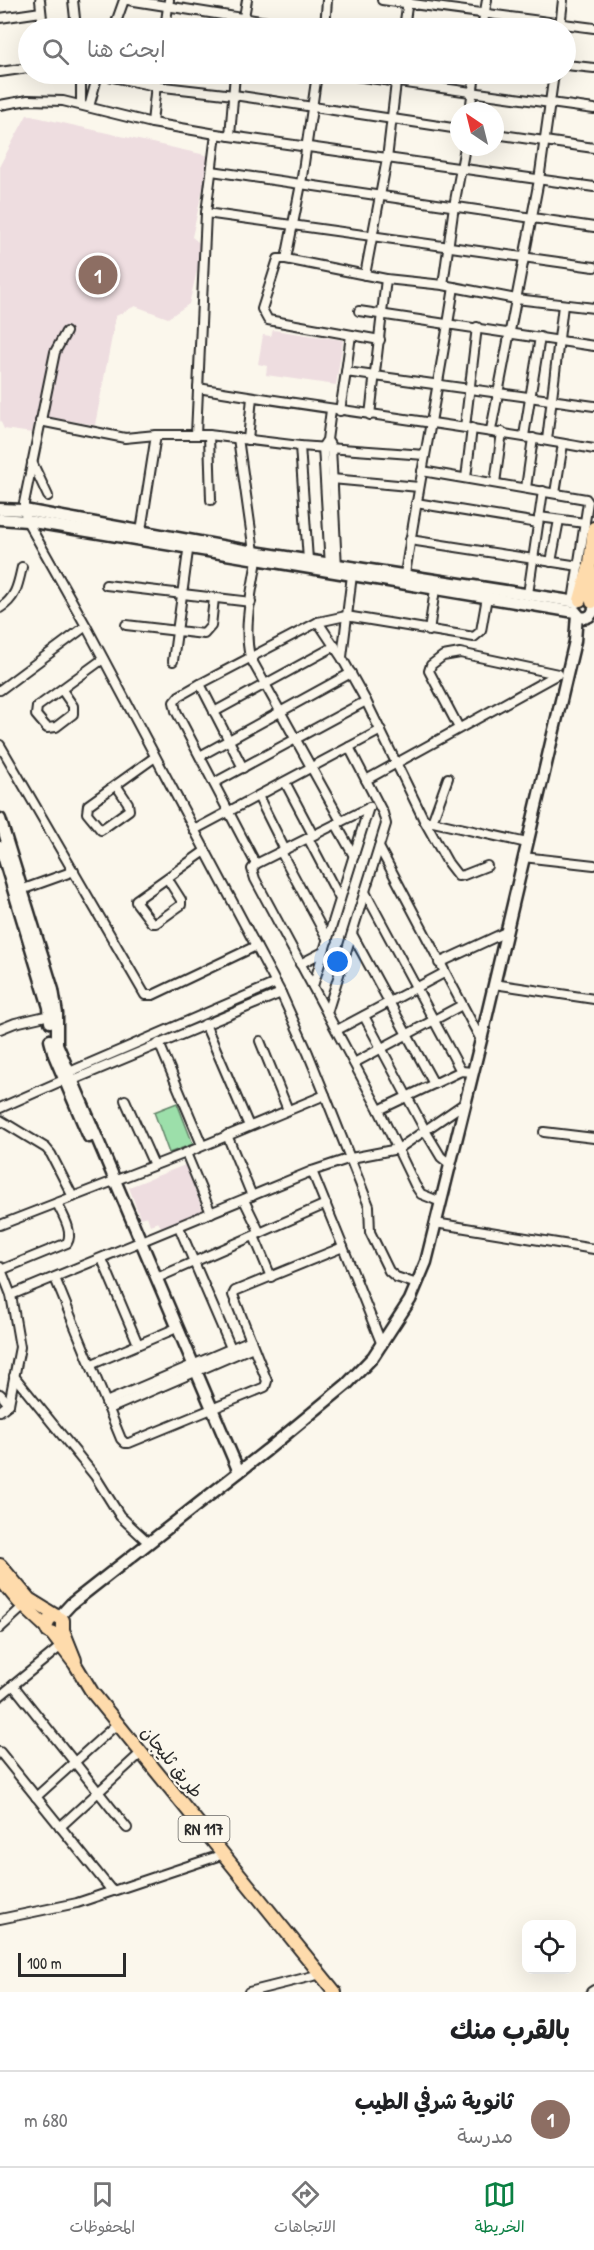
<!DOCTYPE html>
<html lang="ar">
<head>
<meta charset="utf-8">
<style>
	:root { --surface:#fff; --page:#f2f2f2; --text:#202124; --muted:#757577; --line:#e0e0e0; --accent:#0b8043 }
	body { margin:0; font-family:"Patrick Hand","Playpen Sans Arabic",sans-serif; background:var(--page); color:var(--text); direction:rtl }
	.controls { position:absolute; right:18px; bottom:18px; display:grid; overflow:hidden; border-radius:12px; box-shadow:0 6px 24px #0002 }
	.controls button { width:54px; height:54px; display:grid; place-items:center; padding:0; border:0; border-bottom:2px solid var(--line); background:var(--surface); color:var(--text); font:30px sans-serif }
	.compass { position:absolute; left:450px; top:102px; width:54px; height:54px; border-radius:50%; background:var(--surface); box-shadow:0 6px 24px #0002; rotate:325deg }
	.scale { position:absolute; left:18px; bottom:15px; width:108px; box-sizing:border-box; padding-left:6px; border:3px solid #2b2b2b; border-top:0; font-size:16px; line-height:21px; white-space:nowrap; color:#2b2b2b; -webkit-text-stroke:4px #fbf7ec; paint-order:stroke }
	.you { position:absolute; left:338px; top:962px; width:21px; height:21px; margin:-15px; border:4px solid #fff; border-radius:50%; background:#1a73e8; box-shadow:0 0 0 9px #1a73e833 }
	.badge { display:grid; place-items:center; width:39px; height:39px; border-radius:50%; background:var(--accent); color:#fff; font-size:20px; font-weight:700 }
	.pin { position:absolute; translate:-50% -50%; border:3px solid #fff; box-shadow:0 2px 6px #0006 }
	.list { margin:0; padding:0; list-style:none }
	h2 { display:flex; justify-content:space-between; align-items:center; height:78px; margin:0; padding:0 24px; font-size:26px }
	h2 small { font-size:20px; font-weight:400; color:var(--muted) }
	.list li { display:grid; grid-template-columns:39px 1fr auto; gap:18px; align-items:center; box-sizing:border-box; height:96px; padding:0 24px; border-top:2px solid var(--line) }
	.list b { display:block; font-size:22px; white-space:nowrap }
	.list p { margin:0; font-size:20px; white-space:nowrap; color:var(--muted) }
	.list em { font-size:20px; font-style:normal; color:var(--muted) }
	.icon { flex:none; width:33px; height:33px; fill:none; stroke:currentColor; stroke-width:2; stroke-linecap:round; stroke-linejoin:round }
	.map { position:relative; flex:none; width:594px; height:1992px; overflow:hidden; direction:ltr }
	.search { position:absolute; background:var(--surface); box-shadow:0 6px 24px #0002; left:18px; right:18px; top:18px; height:66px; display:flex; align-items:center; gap:15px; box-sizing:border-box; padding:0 21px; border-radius:33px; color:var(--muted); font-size:22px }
	.sheet { height:174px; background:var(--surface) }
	nav { display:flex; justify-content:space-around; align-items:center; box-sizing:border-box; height:84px; border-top:2px solid var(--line); background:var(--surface); font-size:16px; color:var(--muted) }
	nav a { display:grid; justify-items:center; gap:3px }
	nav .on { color:var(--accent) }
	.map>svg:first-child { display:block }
</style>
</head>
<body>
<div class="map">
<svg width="594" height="1992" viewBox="0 0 594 1992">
	<rect width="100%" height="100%" fill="#fbf7ec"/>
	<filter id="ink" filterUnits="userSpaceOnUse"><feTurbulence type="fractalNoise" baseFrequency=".0167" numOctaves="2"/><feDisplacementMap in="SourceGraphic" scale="12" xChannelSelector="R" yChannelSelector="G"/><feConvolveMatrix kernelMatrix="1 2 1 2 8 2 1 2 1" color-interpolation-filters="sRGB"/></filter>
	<g filter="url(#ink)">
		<g fill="#eedde0">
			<path d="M27 115 210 156 192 237 203 246 189 304 168 318 135 306 116 316 95 425 44 416 59 351 66 344 58 339 52 348 32 433 4 429 0 420V165Z"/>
			<path d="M273 330 343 340 336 385 266 375 267 366 258 364 263 335 271 336Z"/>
			<path d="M185 1165 203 1211 161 1227 158 1222 150 1225 147 1216 140 1218 129 1187Z"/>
		</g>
		<path fill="#9cdfaa" stroke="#64856a" stroke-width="1.5" d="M177 1103 193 1144 169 1153 154 1112Z"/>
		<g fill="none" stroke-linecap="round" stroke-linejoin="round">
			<g stroke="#2b2b2b" stroke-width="12">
				<g id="street">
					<path d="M40 0 43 28"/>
					<path d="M73 0 76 28"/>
					<path d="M128 0 305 28"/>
					<path d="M382 0 594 28"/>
					<path d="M0 18 41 12"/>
					<path d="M560 27 563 0"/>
					<path d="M114 28 124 0"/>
					<path d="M165 28 169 0"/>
					<path d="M242 28 247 0"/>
					<path d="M325 28 327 0"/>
					<path d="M404 28 408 0"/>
					<path d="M482 28 487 0"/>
					<path d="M566 65 594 68"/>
					<path d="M0 72 28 68"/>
					<path d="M81 74V105"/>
					<path d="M98 74 155 86 234 95 459 129"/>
					<path d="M341 74 594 109"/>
					<path d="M0 105 28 100 63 101 152 123 216 134 594 187"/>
					<path d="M89 107 98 74"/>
					<path d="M470 111 475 74"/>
					<path d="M152 123 157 74"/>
					<path d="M495 134 594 148"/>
					<path d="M230 136 235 74"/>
					<path d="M212 171 594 227"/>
					<path d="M206 213 594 267"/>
					<path d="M286 259 301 184 317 74"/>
					<path d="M365 275 387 159 397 74"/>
					<path d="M443 285 454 206 465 147"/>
					<path d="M359 311 594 346"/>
					<path d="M380 340 268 320 262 309 278 259H286L386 279 443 285 516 299 594 308"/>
					<path d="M346 372 351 335"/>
					<path d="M198 388C330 410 463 425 594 449"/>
					<path d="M340 411 346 372 594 406"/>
					<path d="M370 415 386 279"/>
					<path d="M40 421 125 438 156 435"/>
					<path d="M465 427 477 327"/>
					<path d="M491 430 539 180 554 74"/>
					<path d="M196 435 206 213 216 134"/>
					<path d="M209 435 211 500"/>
					<path d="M524 436 540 337"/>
					<path d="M238 438 254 552"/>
					<path d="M248 440 252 397"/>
					<path d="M547 440 563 305"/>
					<path d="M329 443 331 447 337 568"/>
					<path d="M300 446 308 560"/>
					<path d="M32 462 48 496"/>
					<path d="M422 471 586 499 588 502 573 601"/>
					<path d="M466 478 472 428"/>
					<path d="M332 479 419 487"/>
					<path d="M495 483 502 432"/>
					<path d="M526 488 533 438"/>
					<path d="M555 493 563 444"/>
					<path d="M416 503 538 523"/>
					<path d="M539 517 585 523"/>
					<path d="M141 531 156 435H209L300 446 425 455"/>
					<path d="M410 540 579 566"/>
					<path d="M257 560C252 591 243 626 250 657L341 821"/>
					<path d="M551 562 559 520"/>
					<path d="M330 567 323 446 327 440 331 410"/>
					<path d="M405 574C420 478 439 383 454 287"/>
					<path d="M106 585 251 602"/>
					<path d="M528 594 543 491"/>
					<path d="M0 608C16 598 18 585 22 567"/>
					<path d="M318 622 342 658 366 701 424 820 527 843"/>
					<path d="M126 625 204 634 211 626 214 598"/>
					<path d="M429 631 435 589"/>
					<path d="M342 657 352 575"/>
					<path d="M173 661 189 544"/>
					<path d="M200 684 243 768"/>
					<path d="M0 690 86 626"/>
					<path d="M62 690 73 706V714L56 727 47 728 36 715 37 707 103 659"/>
					<path d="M214 712 335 646"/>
					<path d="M459 728 429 671 431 665 443 656 460 653 558 674"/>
					<path d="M0 745 145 995H153L256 946"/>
					<path d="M200 756 351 673"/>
					<path d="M366 780 558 674"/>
					<path d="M285 782 313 835"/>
					<path d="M214 783 366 701"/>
					<path d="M116 785 128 803 129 810 101 830 87 813 88 805 155 757"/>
					<path d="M258 796 285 850"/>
					<path d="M424 820 448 863 458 876 464 875 487 866"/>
					<path d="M432 822 448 778"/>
					<path d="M336 824 354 856"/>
					<path d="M194 830 381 730"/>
					<path d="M308 838 340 899"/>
					<path d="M379 847 481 1040"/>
					<path d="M281 852 328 940"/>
					<path d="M523 857 594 865"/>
					<path d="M256 864 370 807"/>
					<path d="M167 878 181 900V905L156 923H152L136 902V900L205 851"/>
					<path d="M21 890 74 871"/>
					<path d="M365 892 461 1071"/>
					<path d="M352 934 434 1084"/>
					<path d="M439 963 506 932"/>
					<path d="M300 964 323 952"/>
					<path d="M494 984 594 999"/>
					<path d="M313 986 369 807"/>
					<path d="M327 1013 386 824 383 813 349 747"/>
					<path d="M364 1016 426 1132 441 1157 450 1164"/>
					<path d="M205 1024 249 1126"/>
					<path d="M0 1029 15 1023 50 1015"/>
					<path d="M337 1030 444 973"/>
					<path d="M260 1041 288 1110"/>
					<path d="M159 1043 202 1145"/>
					<path d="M354 1063 462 1005"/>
					<path d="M65 1074 276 983"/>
					<path d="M325 1095 369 1206 370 1232 389 1271 396 1277 417 1284"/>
					<path d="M125 1100 154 1165"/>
					<path d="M0 1108 59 1082 73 1080 281 993"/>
					<path d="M379 1110 461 1071 473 1072"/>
					<path d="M0 1120 46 1148 51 1154 73 1197"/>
					<path d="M544 1132 594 1138"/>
					<path d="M227 1135 252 1196"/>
					<path d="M186 1153 211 1213"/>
					<path d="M312 1171 351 1158 398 1149 465 1103"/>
					<path d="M244 1200 260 1233"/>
					<path d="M441 1202 421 1194 415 1185 379 1110 255 879 252 869 256 864 176 711 174 702 179 696 200 684 318 622 346 616 474 637 481 631 487 597"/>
					<path d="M435 1223 594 1249"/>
					<path d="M0 1225 186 1153 325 1095 308 1053 281 993 86 626 27 521 24 510V503L55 352 66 332"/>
					<path d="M179 1227 231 1348"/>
					<path d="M254 1236 271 1277"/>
					<path d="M343 1247 382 1345"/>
					<path d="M102 1259 138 1344"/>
					<path d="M0 1267 11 1295 312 1171 343 1247 235 1291 233 1295 265 1376 267 1381 265 1387 129 1443H125L121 1439 55 1278"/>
					<path d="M1 1270 67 1243C74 1232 62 1214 57 1203"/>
					<path d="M157 1278 326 1204"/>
					<path d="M90 1365 172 1330"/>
					<path d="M14 1376 95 1476 120 1516 149 1543"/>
					<path d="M0 1394 9 1404 0 1411"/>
					<path d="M106 1402 251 1340"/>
					<path d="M9 1404 20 1347 11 1295"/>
					<path d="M109 1409 253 1347"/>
					<path d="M0 1628 25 1605"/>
					<path d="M13 1685 127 1828"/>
					<path d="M0 1696 60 1647"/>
					<path d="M0 1752 112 1891"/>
					<path d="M36 1797 118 1723"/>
					<path d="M60 1827 141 1753"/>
					<path d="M0 1919 77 1903 224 1854"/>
					<path d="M249 1992 321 1974"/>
					<path d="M591 1992 594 1990"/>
				</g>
			</g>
			<g stroke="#2b2b2b" stroke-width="15">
				<g id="secondary">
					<path d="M0 509 24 510 254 552 577 602"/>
					<path d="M0 519 27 521 575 612"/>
					<path d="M575 611 580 617C587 619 592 616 594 609"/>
					<path d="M0 819 53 990 57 1014V1044L239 1472"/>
					<path d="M0 846 49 1007 50 1022"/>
					<path d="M50 1040 54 1055 89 1137"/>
					<path d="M59 1617 71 1604 267 1450 347 1384 373 1357 410 1300 426 1262 481 1040 575 641 577 614"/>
				</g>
			</g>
			<g stroke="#2b2b2b" stroke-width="16">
				<g id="primary">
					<path d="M590 569 592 602"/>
					<path d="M580 600 590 564 594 528"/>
					<path d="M0 1565 29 1599 63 1620V1630L57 1635 48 1632 46 1627 50 1618 54 1616"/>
					<path d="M0 1579 18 1601 46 1627"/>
					<path d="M63 1630 75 1660"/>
					<path d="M52 1634 75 1664 92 1692 335 1992"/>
				</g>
			</g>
			<use href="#street" stroke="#fbf7ec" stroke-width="8"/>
			<use href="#secondary" stroke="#fbf7ec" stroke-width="10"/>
			<use href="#primary" stroke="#fedbac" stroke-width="12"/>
		</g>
	</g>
	<g text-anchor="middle" stroke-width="4.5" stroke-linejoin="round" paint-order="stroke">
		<rect fill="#fbf7ec" stroke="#696865" stroke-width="1.5" x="178.5" y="1816" width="51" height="26" rx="4.5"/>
		<g font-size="16" font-weight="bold" fill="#2b2b2b">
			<text x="204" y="1835">RN 117</text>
		</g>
		<g font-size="18" fill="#2b2b2b" stroke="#fbf7ec">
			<text transform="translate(172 1762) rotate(51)" y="6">طريق ثليجان</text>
		</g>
	</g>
</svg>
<div class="controls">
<button><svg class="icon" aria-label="locate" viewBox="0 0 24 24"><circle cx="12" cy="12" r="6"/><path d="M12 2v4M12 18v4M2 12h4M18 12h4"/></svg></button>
</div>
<svg class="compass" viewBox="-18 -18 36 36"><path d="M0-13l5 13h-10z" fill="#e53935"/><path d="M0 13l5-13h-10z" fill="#757577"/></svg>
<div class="scale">100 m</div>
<div class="you"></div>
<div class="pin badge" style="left:98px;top:275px;background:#8d6e63">1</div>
<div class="search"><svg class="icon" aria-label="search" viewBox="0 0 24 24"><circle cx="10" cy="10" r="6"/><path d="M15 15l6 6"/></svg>ابحث هنا</div>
</div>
<section class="sheet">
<h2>بالقرب منك<small></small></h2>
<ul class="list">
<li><span class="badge" style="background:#8d6e63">1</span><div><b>ثانوية شرفي الطيب</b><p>مدرسة</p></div><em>680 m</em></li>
</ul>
</section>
<nav>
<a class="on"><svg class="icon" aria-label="map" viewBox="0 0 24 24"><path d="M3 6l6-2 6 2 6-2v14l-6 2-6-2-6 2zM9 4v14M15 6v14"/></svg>الخريطة</a>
<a><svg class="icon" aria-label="directions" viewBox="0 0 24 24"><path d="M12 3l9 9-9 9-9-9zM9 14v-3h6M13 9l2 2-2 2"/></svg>الاتجاهات</a>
<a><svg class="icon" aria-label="saved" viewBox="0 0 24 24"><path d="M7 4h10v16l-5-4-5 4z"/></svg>المحفوظات</a>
</nav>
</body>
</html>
